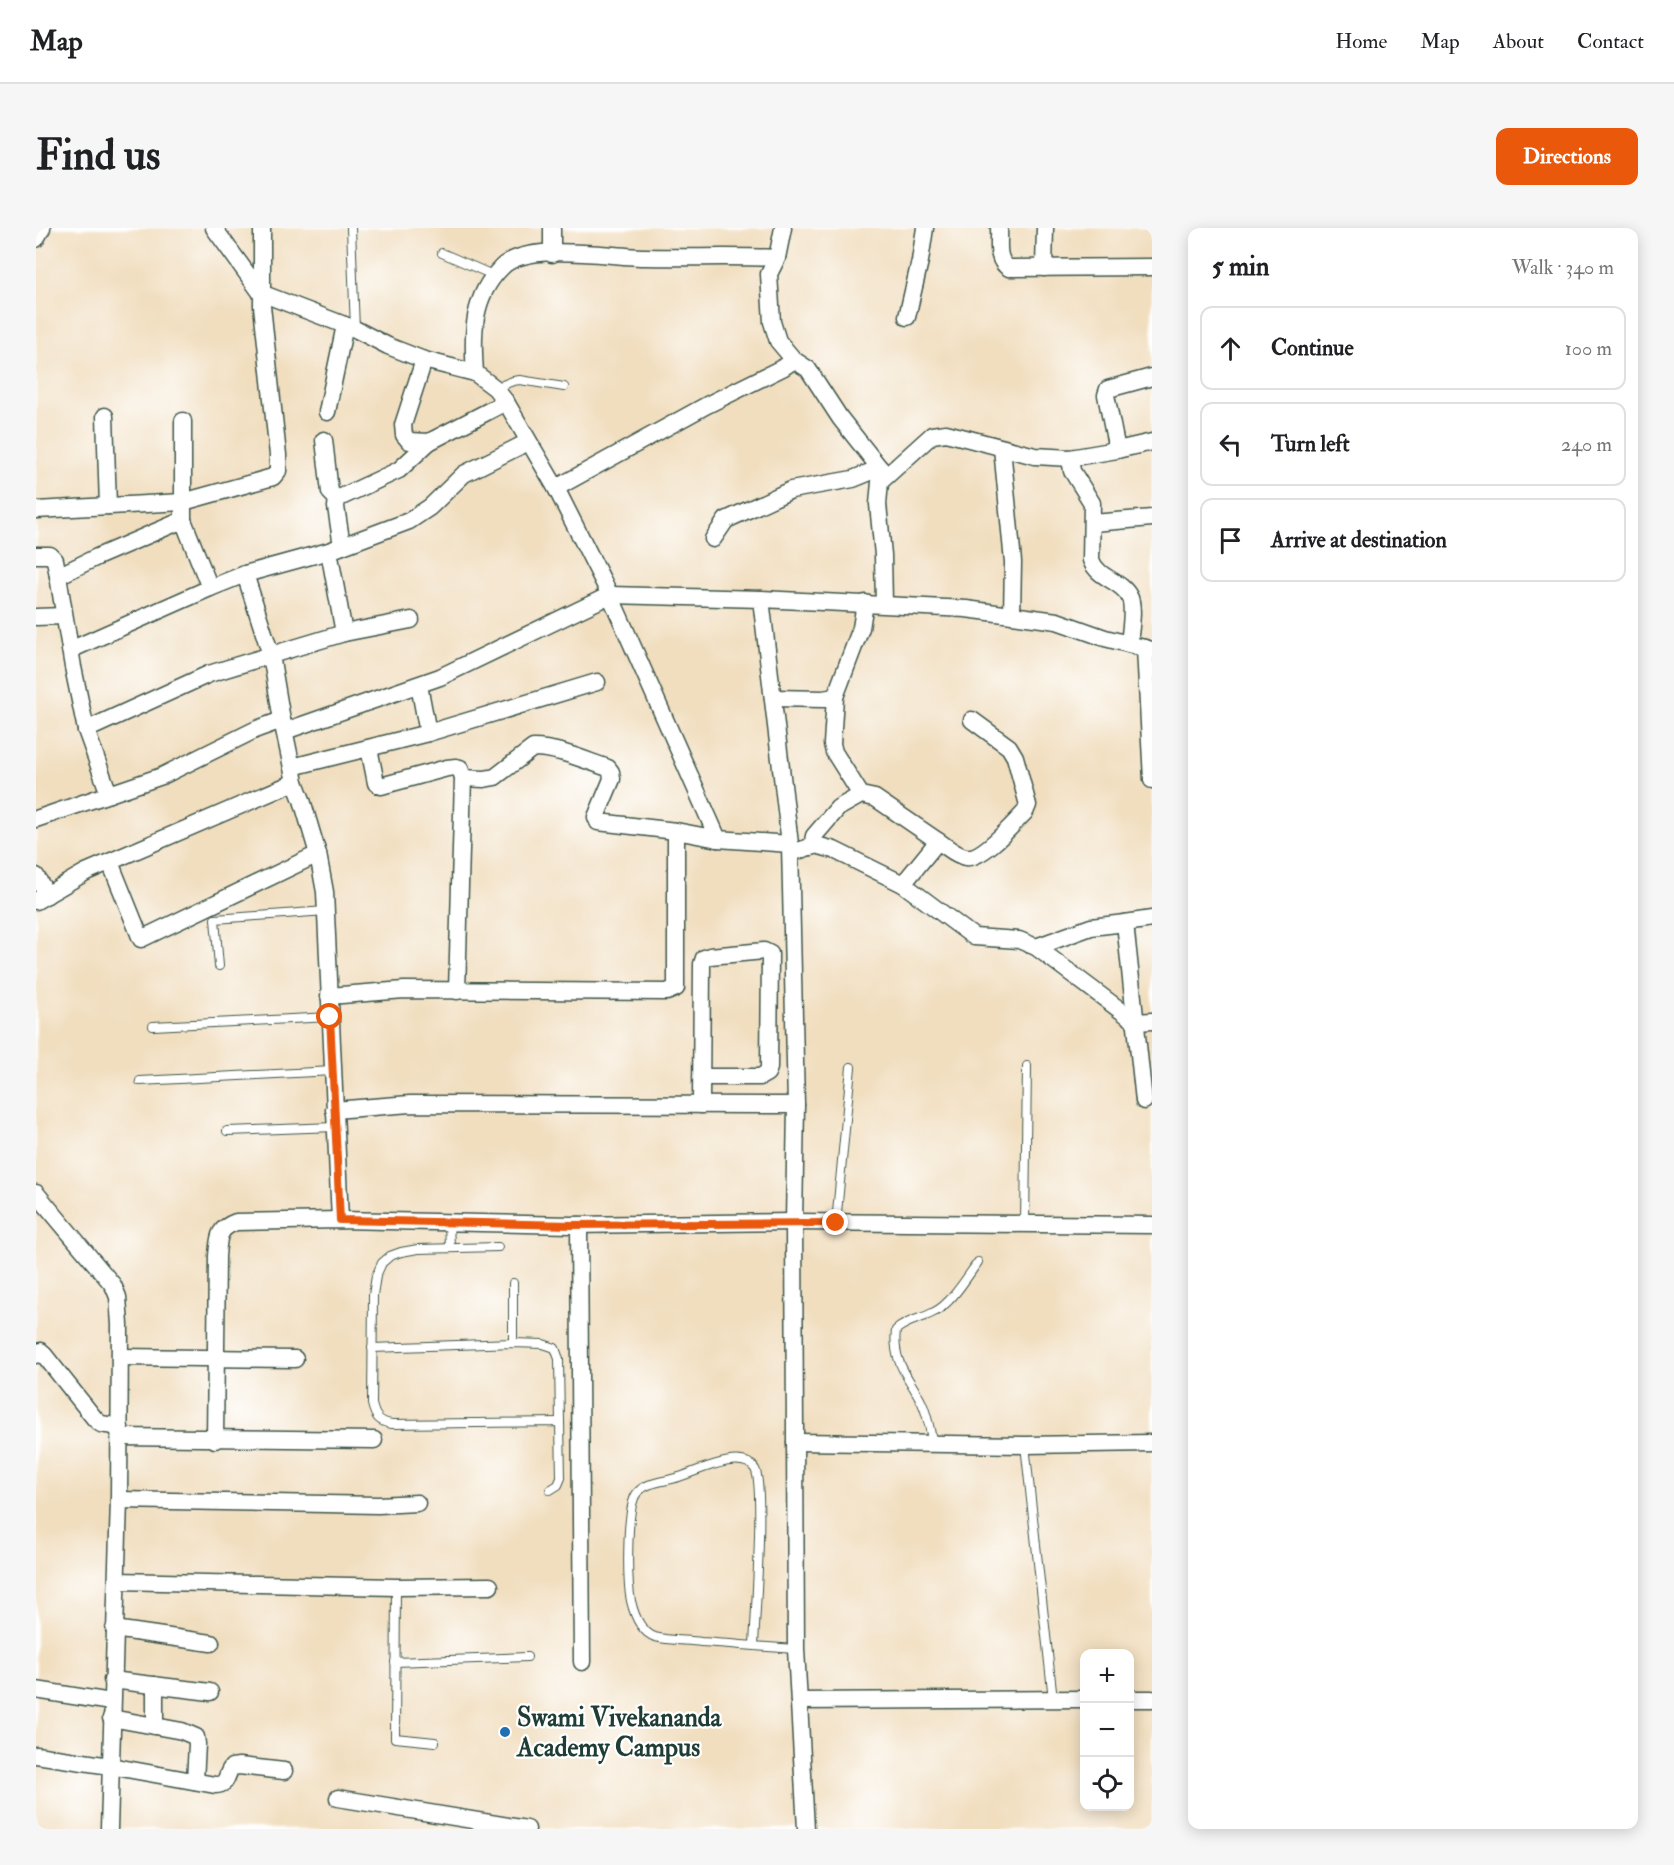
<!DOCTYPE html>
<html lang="en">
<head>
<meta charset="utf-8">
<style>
	:root { --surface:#fff; --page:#f6f6f6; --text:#202124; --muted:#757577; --line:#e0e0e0; --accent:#ea580c }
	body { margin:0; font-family:"IM FELL Double Pica",serif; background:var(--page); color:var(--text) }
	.controls { position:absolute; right:18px; bottom:18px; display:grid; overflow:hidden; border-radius:12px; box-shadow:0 3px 15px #0003 }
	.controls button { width:54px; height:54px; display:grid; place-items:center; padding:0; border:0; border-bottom:2px solid var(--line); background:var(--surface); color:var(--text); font:30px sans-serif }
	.stop { position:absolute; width:18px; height:18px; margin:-14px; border:4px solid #ea580c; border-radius:50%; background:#fff }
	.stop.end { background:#ea580c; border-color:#fff; box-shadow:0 2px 6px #0008 }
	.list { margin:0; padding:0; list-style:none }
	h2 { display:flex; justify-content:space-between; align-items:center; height:78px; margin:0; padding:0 24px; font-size:26px }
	h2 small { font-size:20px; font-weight:400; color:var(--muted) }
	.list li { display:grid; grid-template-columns:39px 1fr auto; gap:18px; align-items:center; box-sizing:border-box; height:84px; margin:0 12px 12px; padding:0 12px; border:2px solid var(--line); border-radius:12px }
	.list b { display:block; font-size:22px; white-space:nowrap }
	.list em { font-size:20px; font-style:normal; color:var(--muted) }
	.icon { flex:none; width:33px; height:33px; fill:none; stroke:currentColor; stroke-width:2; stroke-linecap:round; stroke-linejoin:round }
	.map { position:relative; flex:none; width:1116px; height:1601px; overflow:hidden; border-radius:12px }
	header { display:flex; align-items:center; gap:36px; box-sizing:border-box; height:84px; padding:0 30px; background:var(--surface); border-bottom:2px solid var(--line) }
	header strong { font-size:28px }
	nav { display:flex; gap:33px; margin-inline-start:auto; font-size:21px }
	.intro { display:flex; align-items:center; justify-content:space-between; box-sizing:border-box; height:144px; padding:0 36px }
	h1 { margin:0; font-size:42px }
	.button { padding:15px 27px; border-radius:12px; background:var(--accent); color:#fff; font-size:21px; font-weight:700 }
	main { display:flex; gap:36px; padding:0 36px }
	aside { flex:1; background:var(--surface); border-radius:12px; box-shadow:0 3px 15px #0003 }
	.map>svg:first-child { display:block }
</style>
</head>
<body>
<header>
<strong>Map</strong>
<nav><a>Home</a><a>Map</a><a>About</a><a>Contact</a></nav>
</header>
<div class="intro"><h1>Find us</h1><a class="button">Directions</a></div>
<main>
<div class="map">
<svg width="1116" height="1601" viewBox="0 0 1116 1601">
	<rect width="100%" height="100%" fill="#fff"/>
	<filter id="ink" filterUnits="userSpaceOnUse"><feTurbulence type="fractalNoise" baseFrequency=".0167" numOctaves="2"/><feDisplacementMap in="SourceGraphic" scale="12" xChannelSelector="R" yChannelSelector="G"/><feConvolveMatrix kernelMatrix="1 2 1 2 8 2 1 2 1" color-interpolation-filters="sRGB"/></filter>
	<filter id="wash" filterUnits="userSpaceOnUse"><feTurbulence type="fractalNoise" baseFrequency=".008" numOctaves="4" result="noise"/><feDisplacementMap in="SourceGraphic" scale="24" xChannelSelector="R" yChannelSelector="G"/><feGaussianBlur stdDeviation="1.35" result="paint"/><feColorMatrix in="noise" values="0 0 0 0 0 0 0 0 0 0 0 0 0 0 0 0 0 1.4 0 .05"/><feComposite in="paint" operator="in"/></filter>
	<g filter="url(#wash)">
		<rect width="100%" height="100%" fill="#f1debf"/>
	</g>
	<g filter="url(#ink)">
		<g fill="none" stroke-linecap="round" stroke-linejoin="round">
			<g stroke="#3e5549" stroke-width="10">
				<g id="service">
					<path d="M315 0 319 101"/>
					<path d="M406 25 459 48"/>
					<path d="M459 160 477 153 484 152 528 159"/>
					<path d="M183 738 179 691 290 683"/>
					<path d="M117 798 294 789"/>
					<path d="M104 853 297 843"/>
					<path d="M191 903 299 899"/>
					<path d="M413 995 414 1019"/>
					<path d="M800 995 815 839"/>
					<path d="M989 997 991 838"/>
					<path d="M462 1019 382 1021 365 1024 354 1028 346 1035 340 1048 337 1067 336 1176C339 1189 343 1194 356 1196L524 1194 525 1250 522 1257 514 1262"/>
					<path d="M477 1055V1115"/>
					<path d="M336 1120 477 1115 507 1116 519 1120 523 1131 524 1194"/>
					<path d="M897 1216C894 1202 892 1188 886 1175 873 1148 856 1136 860 1102 873 1091 884 1092 898 1084 915 1076 931 1049 942 1034"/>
					<path d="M989 1217 1017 1471"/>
					<path d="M360 1359 359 1510 399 1514"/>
					<path d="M718 1418C719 1390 729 1258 719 1241 706 1220 660 1244 643 1249 629 1254 611 1253 601 1265 590 1278 591 1354 595 1373 598 1386 605 1404 619 1409 633 1413 650 1412 665 1414 697 1416 728 1419 760 1421"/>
					<path d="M359 1434 491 1429"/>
				</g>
			</g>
			<g stroke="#3e5549" stroke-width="19">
				<g id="minor">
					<path d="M178 0 225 65 319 101 352 118 388 132 439 145 459 160 470 174 520 260 574 367 682 611 754 616"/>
					<path d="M963 0C964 14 959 32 973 40L1116 39"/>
					<path d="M0 11 6 0"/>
					<path d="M516 26V0"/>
					<path d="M1008 40 1009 0"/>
					<path d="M871 89 884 33 889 0"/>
					<path d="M388 132 367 197 368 207 373 213 393 214 470 174"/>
					<path d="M758 132 772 141 804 190 850 248"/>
					<path d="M439 145C436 106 436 68 466 39 491 13 575 29 609 29 653 30 697 28 741 30L747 0"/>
					<path d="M1116 149 1072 161 1070 167 1081 222 1116 214"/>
					<path d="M291 184 309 97"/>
					<path d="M69 188 72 278"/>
					<path d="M288 212 294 264 301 271"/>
					<path d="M966 220 977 334 976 387"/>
					<path d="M1034 230 1036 243 1056 275 1055 332C1062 351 1085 352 1093 368 1099 378 1094 404 1093 416"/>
					<path d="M520 260 671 177 748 139 758 132 742 113 736 94 733 46 741 30"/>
					<path d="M0 282 147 274 237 249 242 243V227L226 78V0"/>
					<path d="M147 292 174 360 209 346 235 427 308 405 293 323"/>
					<path d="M1057 295 1116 290"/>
					<path d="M677 311 690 292 755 262 817 251 844 240"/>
					<path d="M306 318 300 279 301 271 363 242 393 214"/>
					<path d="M0 327H14L19 332 22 348"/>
					<path d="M209 346 293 323 373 293 394 279 428 246 492 214"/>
					<path d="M725 371 930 381 1021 393 1069 410 1116 422"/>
					<path d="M848 376 847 327 842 276 844 254 896 207 910 205 999 228 1034 230 1081 222"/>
					<path d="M0 389 28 388"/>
					<path d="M308 405 375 392"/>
					<path d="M1109 420 1116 552"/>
					<path d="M34 422 174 360"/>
					<path d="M383 457 392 505"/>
					<path d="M799 469 796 516 798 524 825 567"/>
					<path d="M737 470 787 471 799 469 825 400 829 375"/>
					<path d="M50 502 173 446 235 427 246 492"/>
					<path d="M249 503 404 449 574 367 725 371 754 616 760 877 758 994 760 1421 770 1601"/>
					<path d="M333 520 340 555 345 558 411 540 420 539 424 540 427 550 421 763"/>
					<path d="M256 539 392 505 561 454"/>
					<path d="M427 550 448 551 459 549 497 520C522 520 548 532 572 540L575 544 576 551 560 589 562 594 640 603"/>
					<path d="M73 566 50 502 37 439 22 348 61 329 147 292V193"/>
					<path d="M0 591 126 548 221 501 246 492 259 554 266 572 282 626 289 664 304 992"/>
					<path d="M776 619 778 608 802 580 825 567 839 570 902 613"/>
					<path d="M755 625 780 617 798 622 867 656 938 709 983 712 1000 719 1100 794 1116 793"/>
					<path d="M74 634 105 711 282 626"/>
					<path d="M0 648 11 667"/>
					<path d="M867 656 902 613C910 618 921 628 930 629 946 632 978 595 989 584L992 577 979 529 973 519 936 492"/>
					<path d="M0 673 50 644 259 554"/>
					<path d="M1000 719 1055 699 1089 695"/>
					<path d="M293 768 368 762 631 764 640 760V603L682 611"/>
					<path d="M665 849H724L731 845 733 840 734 726 728 723 674 728 668 730 666 736 665 877"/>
					<path d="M1108 873 1089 695 1116 691"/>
					<path d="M298 882 374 876 760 877"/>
					<path d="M0 965 77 1057 82 1069 84 1097 83 1272 73 1601"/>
					<path d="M543 997 546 1434"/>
					<path d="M0 1127 5 1123 59 1191 65 1196 84 1199"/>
					<path d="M84 1129 259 1131"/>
					<path d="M84 1209 338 1212"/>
					<path d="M179 1212 181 1028C183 1009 181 1001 200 994L304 992 536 997 758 994 1116 997"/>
					<path d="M759 1214 989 1217 1116 1215"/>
					<path d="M83 1272 342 1277 381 1275"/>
					<path d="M81 1353 360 1359 454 1358"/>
					<path d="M78 1401 175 1415"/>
					<path d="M76 1452 174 1464"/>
					<path d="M119 1457V1498"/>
					<path d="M0 1462 75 1474"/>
					<path d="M1094 1471H1116"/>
					<path d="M763 1473 1048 1471"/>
					<path d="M75 1490 146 1503 160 1509 161 1516 159 1553"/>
					<path d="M0 1527 74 1538 179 1557C193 1557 189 1547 196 1539L203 1538 248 1543"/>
					<path d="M302 1570 491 1601"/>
				</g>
			</g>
			<use href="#service" stroke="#fff" stroke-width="8"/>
			<use href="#minor" stroke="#fff" stroke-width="16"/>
		</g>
	</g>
	<g fill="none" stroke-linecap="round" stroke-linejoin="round" filter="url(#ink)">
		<path stroke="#ea580c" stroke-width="8" d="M294 789 304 992 536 997 800 995"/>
	</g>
	<circle fill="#1f6fb2" stroke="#fff" stroke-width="2" cx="469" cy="1504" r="6"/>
	<g text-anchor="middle" stroke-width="4.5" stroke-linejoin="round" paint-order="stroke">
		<g font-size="26" font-weight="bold" fill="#1f3d34" stroke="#fff" text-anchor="start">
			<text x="481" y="1498">Swami Vivekananda<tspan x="481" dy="30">Academy Campus</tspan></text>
		</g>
	</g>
</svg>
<div class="controls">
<button>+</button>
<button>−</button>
<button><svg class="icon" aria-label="locate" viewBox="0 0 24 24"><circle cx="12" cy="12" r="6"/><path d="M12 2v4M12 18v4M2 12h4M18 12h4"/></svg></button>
</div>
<div class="stop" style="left:294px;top:789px"></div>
<div class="stop end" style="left:800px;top:995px"></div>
</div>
<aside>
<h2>5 min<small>Walk · 340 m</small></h2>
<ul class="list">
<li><svg class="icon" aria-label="ahead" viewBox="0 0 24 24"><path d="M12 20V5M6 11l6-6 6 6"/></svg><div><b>Continue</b></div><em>100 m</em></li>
<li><svg class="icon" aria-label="left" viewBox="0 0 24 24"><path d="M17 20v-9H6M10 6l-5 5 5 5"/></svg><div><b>Turn left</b></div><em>240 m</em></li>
<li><svg class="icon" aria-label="arrive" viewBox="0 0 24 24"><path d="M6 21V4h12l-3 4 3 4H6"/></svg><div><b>Arrive at destination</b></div></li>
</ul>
</aside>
</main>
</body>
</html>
